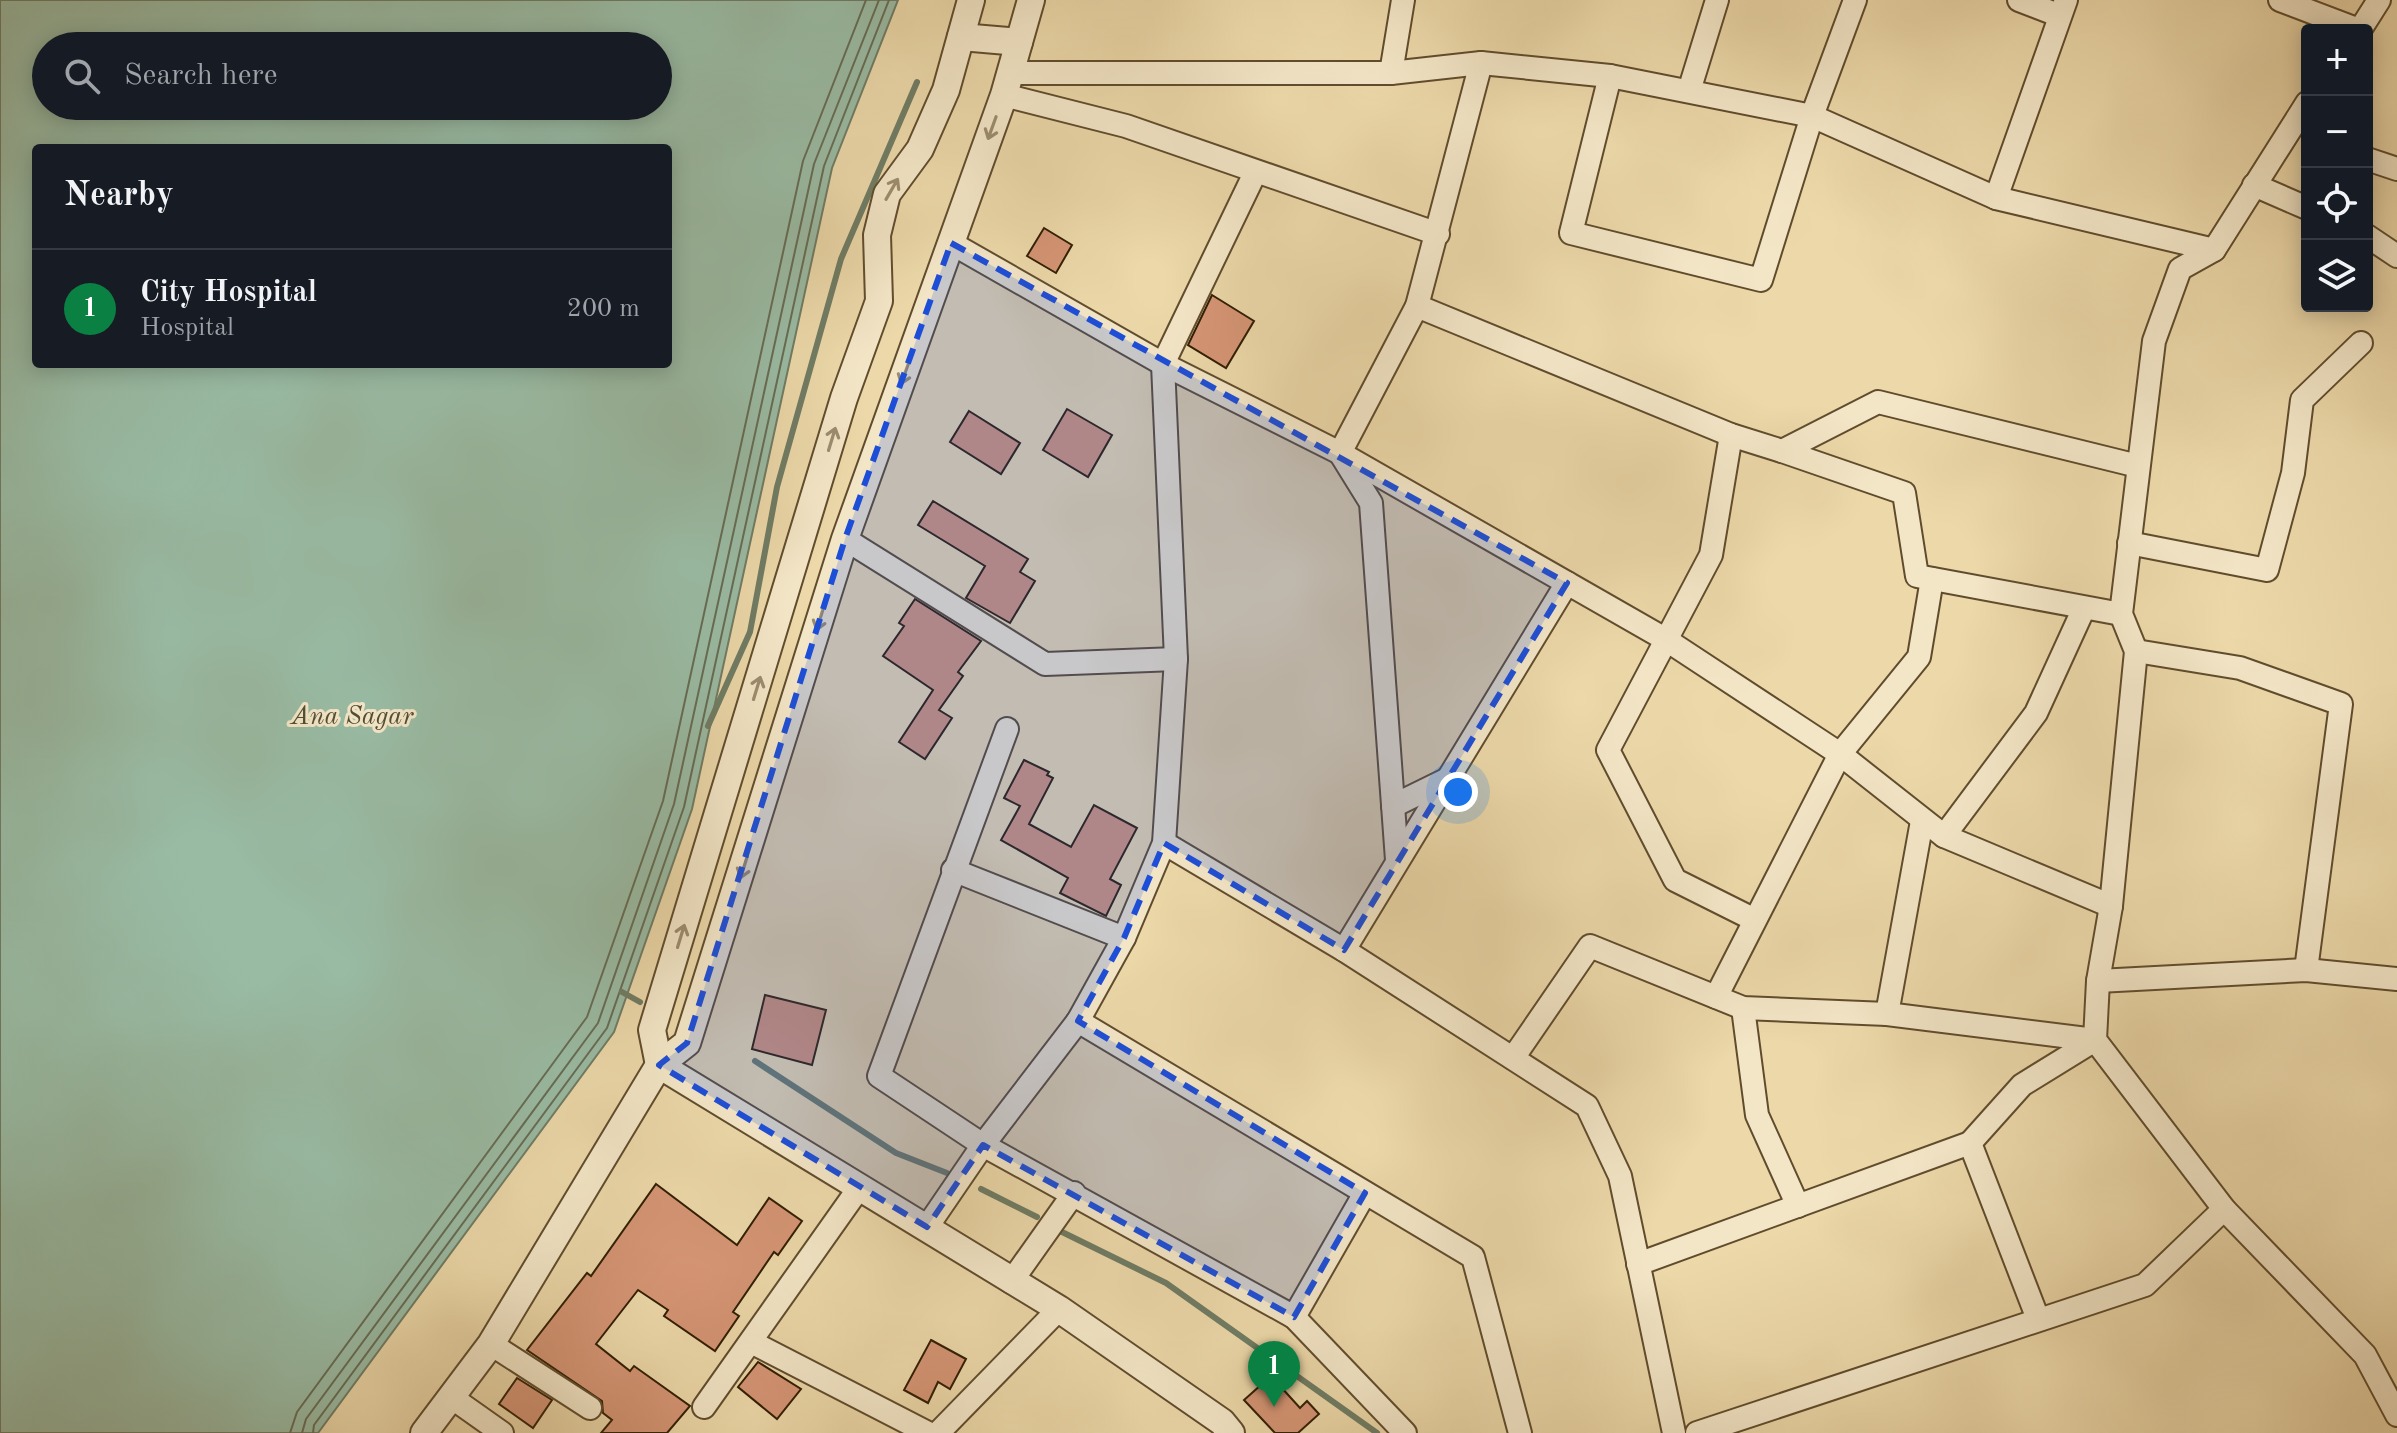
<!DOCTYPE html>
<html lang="en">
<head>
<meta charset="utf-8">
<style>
	:root { --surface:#171b24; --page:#242831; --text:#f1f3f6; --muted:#9ea1a6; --line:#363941; --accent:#0b8043 }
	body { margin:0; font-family:"Old Standard TT",serif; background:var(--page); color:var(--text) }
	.controls { position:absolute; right:24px; top:24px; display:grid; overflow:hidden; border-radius:8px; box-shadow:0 4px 20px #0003 }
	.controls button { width:72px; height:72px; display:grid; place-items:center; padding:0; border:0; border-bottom:2px solid var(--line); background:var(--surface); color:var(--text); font:40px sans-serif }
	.you { position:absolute; left:1458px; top:792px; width:28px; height:28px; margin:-20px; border:6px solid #fff; border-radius:50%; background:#1a73e8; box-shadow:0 0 0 12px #1a73e833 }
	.badge { display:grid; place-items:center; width:52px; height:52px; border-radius:50%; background:var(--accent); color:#fff; font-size:26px; font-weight:700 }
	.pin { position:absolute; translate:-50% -66px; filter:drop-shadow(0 2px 4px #0008) }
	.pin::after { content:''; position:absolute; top:42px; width:28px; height:24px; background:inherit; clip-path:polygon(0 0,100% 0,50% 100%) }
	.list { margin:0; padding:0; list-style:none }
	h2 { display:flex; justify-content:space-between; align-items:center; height:104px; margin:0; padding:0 32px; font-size:34px }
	h2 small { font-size:26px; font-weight:400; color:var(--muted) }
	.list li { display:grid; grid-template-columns:52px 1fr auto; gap:24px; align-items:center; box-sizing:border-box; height:120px; padding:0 32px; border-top:2px solid var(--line) }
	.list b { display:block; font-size:30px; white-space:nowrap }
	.list p { margin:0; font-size:26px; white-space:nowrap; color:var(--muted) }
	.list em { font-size:26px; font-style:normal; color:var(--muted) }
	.icon { flex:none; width:44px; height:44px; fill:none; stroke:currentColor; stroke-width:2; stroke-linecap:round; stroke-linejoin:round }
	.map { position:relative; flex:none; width:2397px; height:1433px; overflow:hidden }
	.search { position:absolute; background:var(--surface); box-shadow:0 4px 20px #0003; left:32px; top:32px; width:640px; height:88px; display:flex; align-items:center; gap:20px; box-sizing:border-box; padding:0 28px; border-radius:44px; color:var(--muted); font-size:30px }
	.panel { position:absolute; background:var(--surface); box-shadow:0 4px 20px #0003; left:32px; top:144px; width:640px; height:224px; border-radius:8px }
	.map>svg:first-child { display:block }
</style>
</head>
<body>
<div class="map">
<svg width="2397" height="1433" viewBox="0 0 2397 1433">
	<rect width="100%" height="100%" fill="#ecd8a9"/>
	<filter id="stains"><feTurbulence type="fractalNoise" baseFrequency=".0025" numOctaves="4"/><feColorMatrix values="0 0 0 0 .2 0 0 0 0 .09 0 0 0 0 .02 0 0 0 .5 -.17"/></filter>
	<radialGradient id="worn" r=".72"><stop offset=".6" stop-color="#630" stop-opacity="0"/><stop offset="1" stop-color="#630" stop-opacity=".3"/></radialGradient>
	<path fill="#99bba4" stroke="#6f7c64" stroke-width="2" fill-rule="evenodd" d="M0 0H898L832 168 692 809 614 1032 318 1433H0ZM46 46H658V106H46ZM36 148H668V364H36Z"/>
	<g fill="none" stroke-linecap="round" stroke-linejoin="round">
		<g stroke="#656c54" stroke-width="2">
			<path d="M290 1433 297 1412 587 1017 663 801 803 161 866 0"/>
			<path d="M302 1433 306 1419 598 1023 674 804 814 164 879 0"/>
			<path d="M313 1433 314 1425 607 1028 684 807 824 166 889 0"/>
		</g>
		<g stroke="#6f7c64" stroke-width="6">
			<path d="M708 726 750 632 777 487 841 259 917 82"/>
			<path d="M622 992 640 1002"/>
			<path d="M755 1061 896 1153 947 1173"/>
			<path d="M981 1189 1037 1217"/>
			<path d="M1060 1231 1166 1283 1377 1433"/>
		</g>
	</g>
	<g fill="#d59575" stroke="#311e04" stroke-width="2">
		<path d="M1044 228 1072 245 1056 273 1027 256Z"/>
		<path d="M1212 295 1254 321 1226 368 1188 345Z"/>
		<path d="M1067 409 1112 435 1088 477 1043 450Z"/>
		<path d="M969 411 1020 443 1001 474 950 442Z"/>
		<path d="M933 501 1028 559 1020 572 1035 581 1010 623 966 598 985 566 918 525Z"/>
		<path d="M915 599 981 641 958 672 963 676 939 710 952 718 925 759 899 742 933 690 883 656 904 626 899 623Z"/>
		<path d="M1024 760 1049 772 1047 775 1053 778 1029 824 1071 847 1094 805 1137 828 1110 879 1121 885 1106 916 1060 893 1068 878 1001 840 1020 806 1004 798Z"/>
		<path d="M765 995 826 1010 812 1065 752 1049Z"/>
		<path d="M656 1184 737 1245 769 1198 802 1221 778 1255 774 1252 733 1312 739 1316 715 1351 664 1316 668 1310 638 1290 596 1344 630 1371 634 1366 690 1406 667 1433H601L612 1420 603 1413 602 1401 527 1350 587 1273 591 1276Z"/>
		<path d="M931 1340 966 1359 950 1389 938 1382 928 1403 904 1390Z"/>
		<path d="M758 1362 801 1389 777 1419 738 1387Z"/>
		<path d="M1271 1376 1300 1408 1307 1401 1319 1414 1298 1433H1275L1244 1400Z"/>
		<path d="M517 1378 552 1400 533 1428 499 1404Z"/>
	</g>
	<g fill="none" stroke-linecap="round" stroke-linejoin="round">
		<g stroke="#604c2d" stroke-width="26">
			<g id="minor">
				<path d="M2019 0 2058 15"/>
				<path d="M2280 0 2359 30"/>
				<path d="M2360 30 2379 0"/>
				<path d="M1010 73H1391L1481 63 1610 76 1812 116 1996 198 2214 250"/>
				<path d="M1391 73 1403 0"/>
				<path d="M1610 76 1571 233 1761 280 1812 116 1855 0"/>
				<path d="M1689 91 1717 0"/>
				<path d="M1004 95 1126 126 1438 234"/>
				<path d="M2307 103 2214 250 2180 269 2154 341 2121 614 2136 651 2111 906 2098 981 2095 1040 2224 1209 2365 1355 2397 1415"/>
				<path d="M2367 159 2397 169"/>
				<path d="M2254 185 2307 208"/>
				<path d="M1996 198 2066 0"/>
				<path d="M2367 236 2397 256"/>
				<path d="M951 243 1163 364 1340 453 1665 639 1840 754 1944 836 2111 906"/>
				<path d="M1417 306 1731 435 1782 451 1878 402 2138 466"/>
				<path d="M1731 435 1711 555 1608 750 1675 880 1753 919"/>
				<path d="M1782 451 1904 493 1917 576 2121 614"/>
				<path d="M845 539 1045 664 1176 659"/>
				<path d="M2129 543 2267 570 2293 473 2302 400 2361 343"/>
				<path d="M2136 651 2240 668 2341 704 2306 970"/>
				<path d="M1007 729 879 1076 983 1145 1294 1317 1405 1433"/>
				<path d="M1393 806 1446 780"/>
				<path d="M1944 836 2036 713 2084 608"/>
				<path d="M1164 843 1344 950 1587 1106 1620 1176 1674 1433"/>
				<path d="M1397 860 1371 503 1340 453 1417 306 1481 63"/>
				<path d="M953 870 1124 938"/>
				<path d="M1344 950 1567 583"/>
				<path d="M2098 981 2306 970 2397 979"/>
				<path d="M1716 997 1840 754 1919 657 1932 579"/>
				<path d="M1743 1008 1757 1115 1798 1206"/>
				<path d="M1887 1014 1922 821"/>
				<path d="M1078 1021 1473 1257 1520 1433"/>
				<path d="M1513 1058 1590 946 1743 1008 1887 1014 2095 1040"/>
				<path d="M1970 1143 2022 1085 2095 1040"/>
				<path d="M927 1227 983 1145 1078 1021 1124 938 1164 843 1176 659 1163 364 1255 173"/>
				<path d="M1638 1264 1970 1143 2038 1319"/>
				<path d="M1011 1282 1074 1193"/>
				<path d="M1294 1317 1365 1193"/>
				<path d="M751 1342 928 1433"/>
				<path d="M491 1344 590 1408"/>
				<path d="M451 1397 502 1433"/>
				<path d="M704 1407 859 1188"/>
				<path d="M938 1433 1059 1309"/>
				<path d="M1697 1433 2145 1285 2224 1209"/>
			</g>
		</g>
		<g stroke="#604c2d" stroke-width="30">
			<g id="tertiary">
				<path d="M971 0 946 90 920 149 887 194 877 235 879 301 844 398 652 1030 659 1065 1059 1309 1222 1422 1231 1433"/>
				<path d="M961 37 1019 42"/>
				<path d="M424 1433 491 1344 659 1065 687 1043 845 539 1004 95 1031 0"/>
			</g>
		</g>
		<use href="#minor" stroke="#f3e6c7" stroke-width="22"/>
		<use href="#tertiary" stroke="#f3e6c7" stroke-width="26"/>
	</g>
	<defs><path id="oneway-shaft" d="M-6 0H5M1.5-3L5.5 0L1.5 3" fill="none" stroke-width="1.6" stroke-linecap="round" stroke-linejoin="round" transform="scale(2)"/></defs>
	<g stroke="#9c8c6f">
		<use href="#oneway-shaft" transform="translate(992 128) rotate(110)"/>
		<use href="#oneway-shaft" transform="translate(892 189) rotate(-60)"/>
		<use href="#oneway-shaft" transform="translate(905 373) rotate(110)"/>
		<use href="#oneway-shaft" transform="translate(832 439) rotate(-73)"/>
		<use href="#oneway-shaft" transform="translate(820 619) rotate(107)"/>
		<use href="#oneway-shaft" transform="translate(757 688) rotate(-73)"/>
		<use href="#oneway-shaft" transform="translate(744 867) rotate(107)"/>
		<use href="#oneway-shaft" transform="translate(681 936) rotate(-73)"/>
	</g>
	<path fill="#1d4ed8" fill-opacity="0.2" stroke="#1d4ed8" stroke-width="6" stroke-dasharray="16 10" stroke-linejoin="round" d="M951 243 1567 583 1344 950 1164 843 1124 938 1078 1021 1365 1193 1294 1317 983 1145 927 1227 659 1065 687 1043 845 539Z"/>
	<g text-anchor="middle" stroke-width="6" stroke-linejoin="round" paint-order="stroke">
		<g font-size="26" font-style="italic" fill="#504d34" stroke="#f3e6c7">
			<text x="352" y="724">Ana Sagar</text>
		</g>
	</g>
	<rect width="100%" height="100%" filter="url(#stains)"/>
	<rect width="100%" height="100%" fill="url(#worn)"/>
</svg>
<div class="controls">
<button>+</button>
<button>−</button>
<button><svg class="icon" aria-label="locate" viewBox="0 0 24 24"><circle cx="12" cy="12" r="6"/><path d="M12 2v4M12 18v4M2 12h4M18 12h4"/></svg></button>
<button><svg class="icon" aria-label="layers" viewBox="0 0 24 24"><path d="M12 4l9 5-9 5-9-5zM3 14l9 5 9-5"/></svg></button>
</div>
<div class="you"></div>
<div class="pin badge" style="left:1274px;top:1407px">1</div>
<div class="search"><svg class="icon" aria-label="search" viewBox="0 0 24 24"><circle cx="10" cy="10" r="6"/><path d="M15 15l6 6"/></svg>Search here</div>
<section class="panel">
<h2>Nearby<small></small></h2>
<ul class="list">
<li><span class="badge">1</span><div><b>City Hospital</b><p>Hospital</p></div><em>200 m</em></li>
</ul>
</section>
</div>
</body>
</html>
